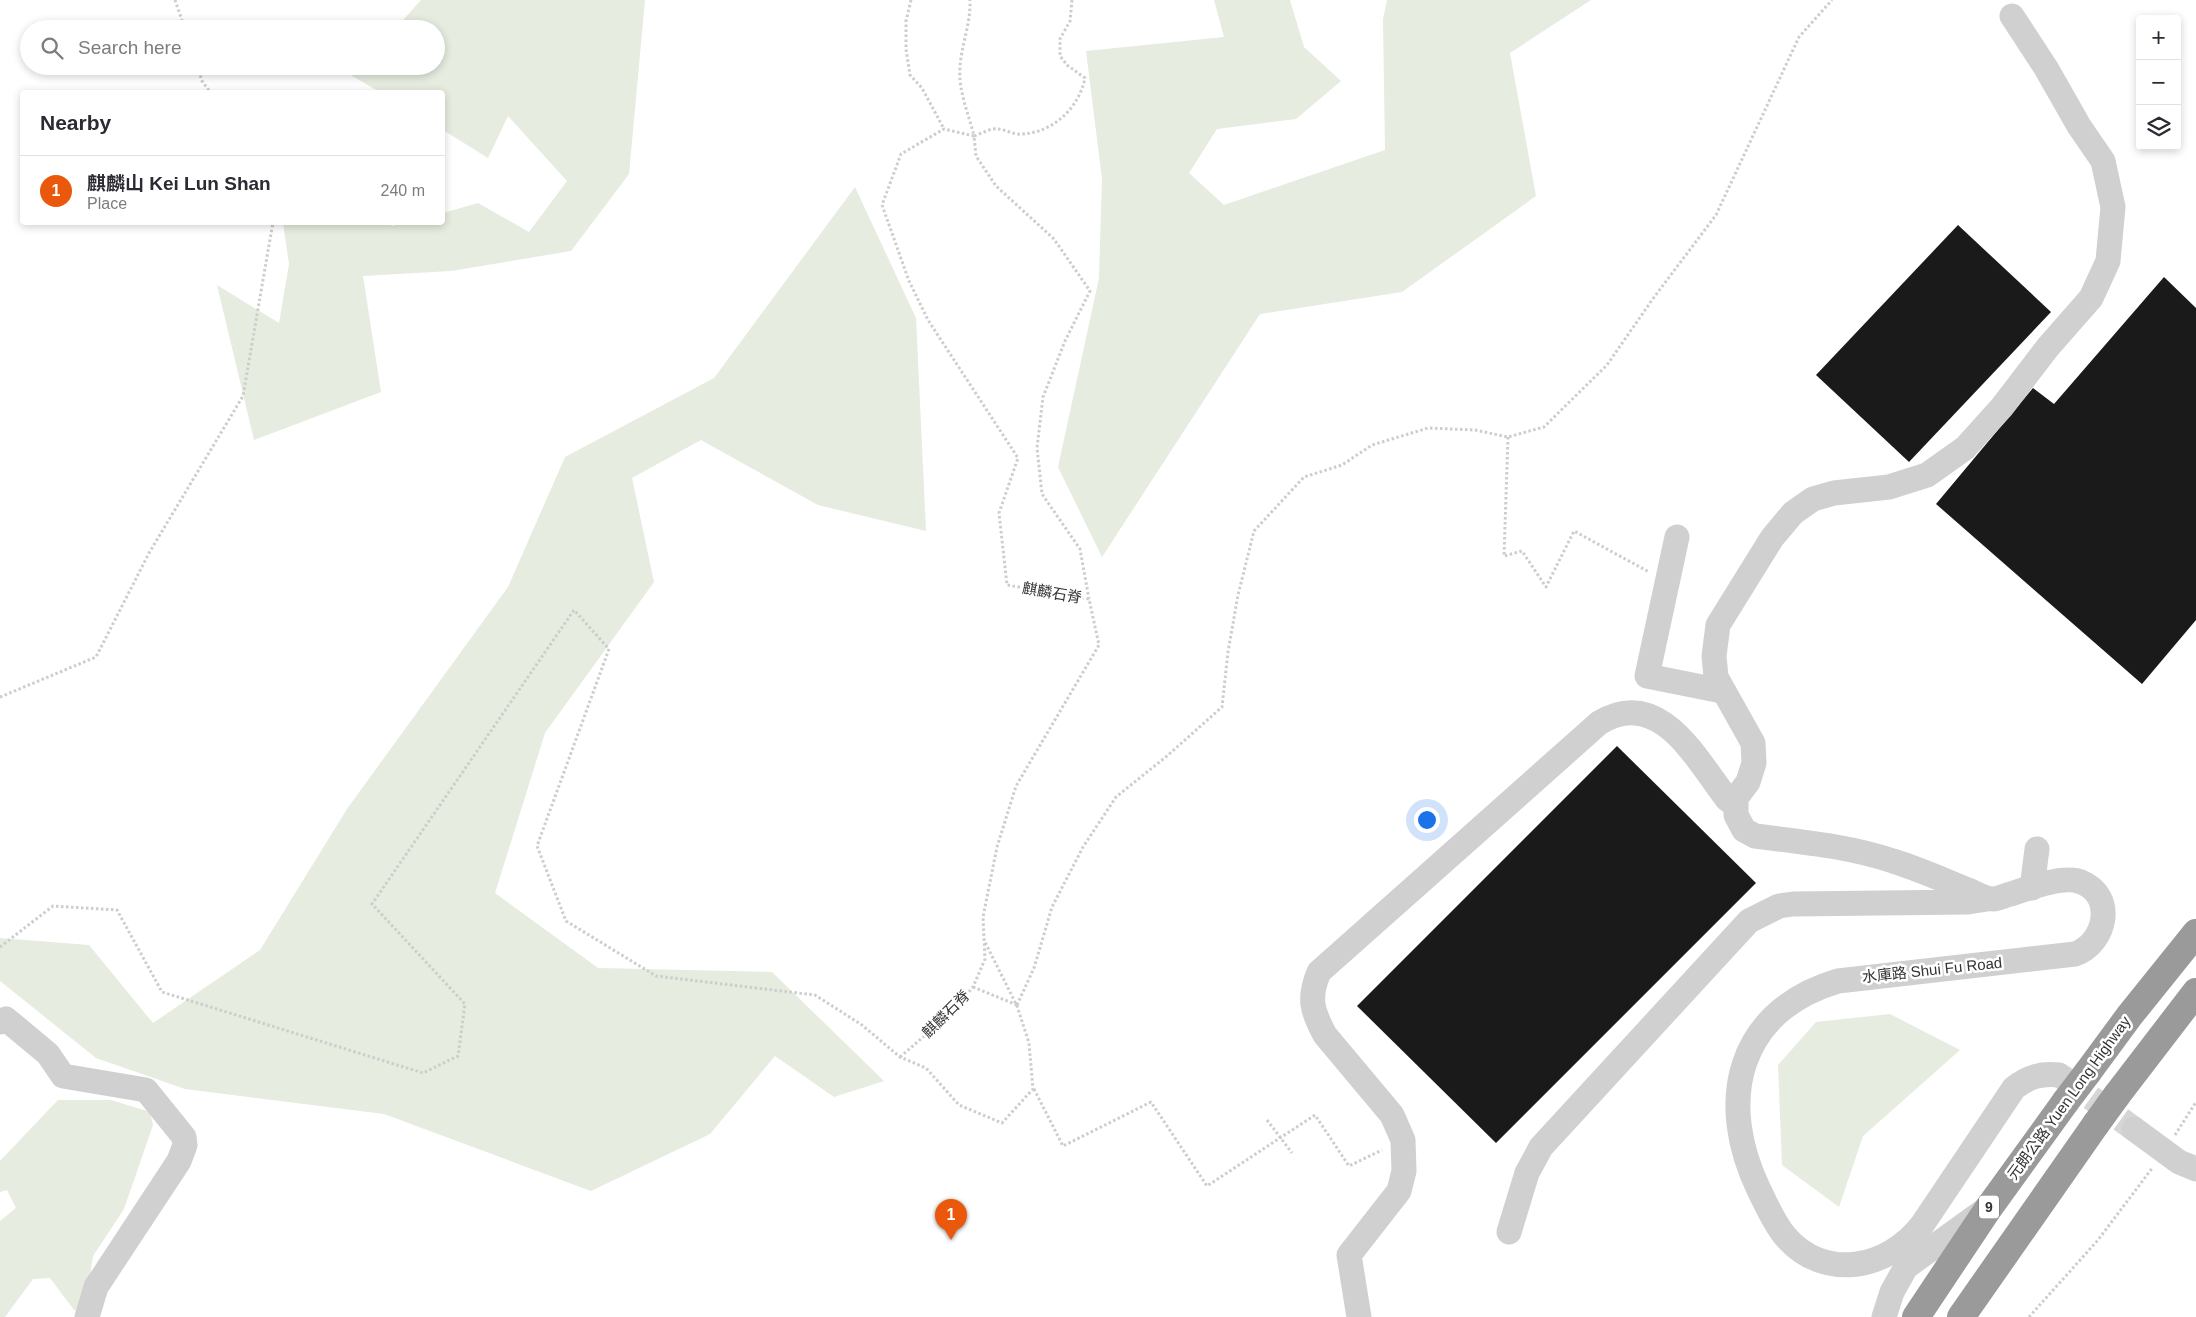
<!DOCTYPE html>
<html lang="en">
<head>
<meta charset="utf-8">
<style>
	:root { --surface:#fff; --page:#f7f7f7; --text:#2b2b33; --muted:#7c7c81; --line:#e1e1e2; --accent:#ea580c }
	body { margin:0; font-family:Arial,"Noto Sans TC",sans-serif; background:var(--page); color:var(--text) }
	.controls { position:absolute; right:15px; top:15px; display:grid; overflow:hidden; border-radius:5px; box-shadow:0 2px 8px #0003 }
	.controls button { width:45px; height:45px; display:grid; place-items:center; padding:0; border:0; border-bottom:1px solid var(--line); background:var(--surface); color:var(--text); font:25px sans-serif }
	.you { position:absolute; left:1426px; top:819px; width:18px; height:18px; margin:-12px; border:4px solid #fff; border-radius:50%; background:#1a73e8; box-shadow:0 0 0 8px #1a73e833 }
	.badge { display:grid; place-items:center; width:32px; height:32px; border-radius:50%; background:var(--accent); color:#fff; font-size:16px; font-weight:700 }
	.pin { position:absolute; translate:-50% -41px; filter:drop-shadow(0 1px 2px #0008) }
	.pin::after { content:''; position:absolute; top:26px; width:18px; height:15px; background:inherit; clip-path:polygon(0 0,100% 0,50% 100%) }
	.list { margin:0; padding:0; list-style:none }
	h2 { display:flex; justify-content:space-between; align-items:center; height:65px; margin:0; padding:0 20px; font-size:21px }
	h2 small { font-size:16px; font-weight:400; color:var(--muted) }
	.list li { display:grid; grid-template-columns:32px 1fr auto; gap:15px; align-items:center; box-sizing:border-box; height:70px; padding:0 20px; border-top:1px solid var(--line) }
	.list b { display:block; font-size:19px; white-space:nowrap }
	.list p { margin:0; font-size:16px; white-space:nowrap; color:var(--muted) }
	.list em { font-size:16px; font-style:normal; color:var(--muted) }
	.icon { flex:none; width:28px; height:28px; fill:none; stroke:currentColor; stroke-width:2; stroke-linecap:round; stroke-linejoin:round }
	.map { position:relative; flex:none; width:2196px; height:1317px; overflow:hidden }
	.search { position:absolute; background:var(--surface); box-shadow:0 2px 8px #0003; left:20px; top:20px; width:425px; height:55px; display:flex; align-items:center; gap:12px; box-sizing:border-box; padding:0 18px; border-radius:28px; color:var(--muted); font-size:19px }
	.panel { position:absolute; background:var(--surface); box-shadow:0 2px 8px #0003; left:20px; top:90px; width:425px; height:135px; border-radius:5px }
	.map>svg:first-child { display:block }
</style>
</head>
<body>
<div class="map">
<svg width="2196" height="1317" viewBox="0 0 2196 1317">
	<rect width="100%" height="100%" fill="#fff"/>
	<g fill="#e6ecdf">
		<path d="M421 0H645L629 174 571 251 451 271 363 276 381 392 254 440 217 285 279 323 289 264 283 223 388 222 392 226 404 223 442 222 443 213 478 203 529 232 567 181 508 116 488 158 443 130 442 92H380L352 76 361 66H436V29H395Z"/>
		<path d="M1214 0H1290L1304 47 1341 81 1296 119 1217 129 1189 173 1224 205 1385 150 1383 19 1387 0H1591L1510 53 1536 196 1402 292 1260 314 1102 557 1058 467 1099 278 1102 179 1086 51 1224 37Z"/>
		<path d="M855 187 916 318 926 531 818 505 701 440 632 478 654 582 545 733 495 893 598 968 772 972 884 1081 834 1097 775 1056 710 1134 591 1191 384 1114 185 1089 96 1058 0 981V938L89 945 153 1023 260 950 347 809 508 587 565 457 714 378Z"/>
		<path d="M1890 1014 1960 1050 1863 1136 1839 1207 1782 1165 1778 1065 1816 1022Z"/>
		<path d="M58 1100H111L150 1112 153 1125 124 1209 93 1256 85 1309 74 1310 50 1278 33 1279 5 1317H0V1221L16 1208 7 1190 0 1192V1161Z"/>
	</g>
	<g fill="#1a1a1a">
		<path d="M1958 225 2051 312 1909 462 1816 375Z"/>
		<path d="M2164 277 2196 308V620L2142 684 1936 504 2033 388 2054 404Z"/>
		<path d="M1617 746 1756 883 1496 1143 1357 1006Z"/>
	</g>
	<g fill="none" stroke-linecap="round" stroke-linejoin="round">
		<path stroke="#d6d6d6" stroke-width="25" stroke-dasharray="25 12" stroke-linecap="butt" d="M2061 1076 2134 1129"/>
		<g stroke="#cdcdcd" stroke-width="3" stroke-dasharray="2.5 2.5" stroke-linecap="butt">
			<path d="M175 0 185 29"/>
			<path d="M911 0 906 21V49L910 75 922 88 944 129"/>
			<path d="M1072 0 1070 21 1060 39V56L1067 65 1085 78C1079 108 1053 133 1021 134 1014 135 1006 130 999 129 992 127 981 134 974 136L976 156 996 186 1054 239 1090 291 1065 341 1043 397 1037 448 1042 494 1080 549 1089 599"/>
			<path d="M197 66 202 81 210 92"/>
			<path d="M1508 437 1504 556 1522 551 1546 587 1574 531 1649 572"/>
			<path d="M0 697 96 657 149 553 243 396 273 222"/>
			<path d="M0 947 53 906 117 910 162 992 423 1073 458 1056 465 1004 372 904 574 610 609 649 537 846 566 921 656 976 815 995 862 1025 900 1057 926 1068 959 1105 1002 1123 1033 1089 1029 1043 1017 1006 984 940"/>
			<path d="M973 987 1017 1005"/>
			<path d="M1017 1005 1034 968 1052 907 1083 847 1116 797 1167 756 1222 707 1228 652 1238 595 1254 531 1304 477 1342 465 1372 445 1428 428 1475 430 1508 437 1544 427 1607 365 1652 300 1716 215 1799 37 1832 0"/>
			<path d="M900 1057 951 1013 973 987 985 959 983 917 997 847 1016 786 1099 645 1089 599 1007 585 999 513 1018 458 928 320 909 281 882 205 901 154 944 129 974 136C969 115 958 90 960 68 961 45 971 24 970 0"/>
			<path d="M1034 1089 1063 1146 1151 1102 1207 1186 1315 1115 1349 1166 1382 1150"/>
			<path d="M1267 1120 1292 1153"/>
			<path d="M2175 1135 2196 1102"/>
			<path d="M2029 1317 2098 1240 2153 1167"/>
		</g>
		<g stroke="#d0d0d0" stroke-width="25">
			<path d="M2012 16 2046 68 2079 126 2103 161 2113 207 2108 261 2091 298 2048 347 2002 407 1965 448 1927 475 1889 487 1834 493 1813 499 1793 513 1772 538 1718 625 1714 656 1716 677 1753 743 1754 763 1748 782 1736 798V815L1744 830 1755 836C1802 842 1848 846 1893 861 1919 869 1943 880 1968 890 1975 893 1985 899 1993 899 1999 899 2005 895 2011 894 2028 888 2065 875 2081 882 2116 896 2106 943 2075 954L1838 981C1737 1011 1716 1101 1759 1190 1767 1206 1774 1223 1785 1236 1824 1282 1888 1269 1922 1225L2014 1088C2028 1077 2041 1073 2059 1075"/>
			<path d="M1677 537 1647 676 1722 691"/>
			<path d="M2032 888 2037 849"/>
			<path d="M0 1022 6 1019 48 1054 63 1076 146 1090 184 1137 185 1145 179 1161 96 1287 87 1317"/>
			<path d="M2134 1129 2179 1162 2196 1169"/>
			<path d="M1509 1232 1527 1173 1541 1147 1749 921 1779 906 1793 904 1968 902 1987 899"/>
			<path d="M1359 1317 1349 1255 1399 1191 1404 1171 1403 1140 1392 1115 1325 1035C1312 1011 1308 998 1319 972L1599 723C1660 686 1696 759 1727 799L1735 805"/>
			<path d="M1884 1317 1892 1292 1906 1267 1985 1210"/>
		</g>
		<g stroke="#9a9a9a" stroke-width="28">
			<path d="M2088 1072 2130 1015 2196 933"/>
			<path d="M2117 1095 2196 992"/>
			<path d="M1916 1317 1988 1209 2066 1101"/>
			<path d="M1961 1317 2096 1124"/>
		</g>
		<g stroke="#9a9a9a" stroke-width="28">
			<path d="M2066 1101 2088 1072"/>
			<path d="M2096 1124 2117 1095"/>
		</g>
	</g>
	<g text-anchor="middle" stroke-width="5" stroke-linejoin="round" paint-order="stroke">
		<rect fill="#fff" stroke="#707070" stroke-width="1" x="1979" y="1195.5" width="20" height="23" rx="4"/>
		<g font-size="14" font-weight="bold" fill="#333">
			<text x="1989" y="1212">9</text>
		</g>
		<g font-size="15" fill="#333" stroke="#fff">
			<text transform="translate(1052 593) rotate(10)" y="5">麒麟石脊</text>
			<text transform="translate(1932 970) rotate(-6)" y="5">水庫路 Shui Fu Road</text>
			<text transform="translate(946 1014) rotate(-45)" y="5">麒麟石脊</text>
			<text transform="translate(2069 1098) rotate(-54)" y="5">元朗公路 Yuen Long Highway</text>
		</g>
	</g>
</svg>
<div class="controls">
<button>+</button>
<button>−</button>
<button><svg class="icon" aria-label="layers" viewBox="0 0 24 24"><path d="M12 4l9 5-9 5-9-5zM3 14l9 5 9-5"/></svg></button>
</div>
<div class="you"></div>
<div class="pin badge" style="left:951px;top:1240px">1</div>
<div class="search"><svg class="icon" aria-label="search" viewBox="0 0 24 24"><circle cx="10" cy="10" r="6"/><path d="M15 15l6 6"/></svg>Search here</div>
<section class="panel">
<h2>Nearby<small></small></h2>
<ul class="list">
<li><span class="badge">1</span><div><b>麒麟山 Kei Lun Shan</b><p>Place</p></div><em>240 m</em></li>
</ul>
</section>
</div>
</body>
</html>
